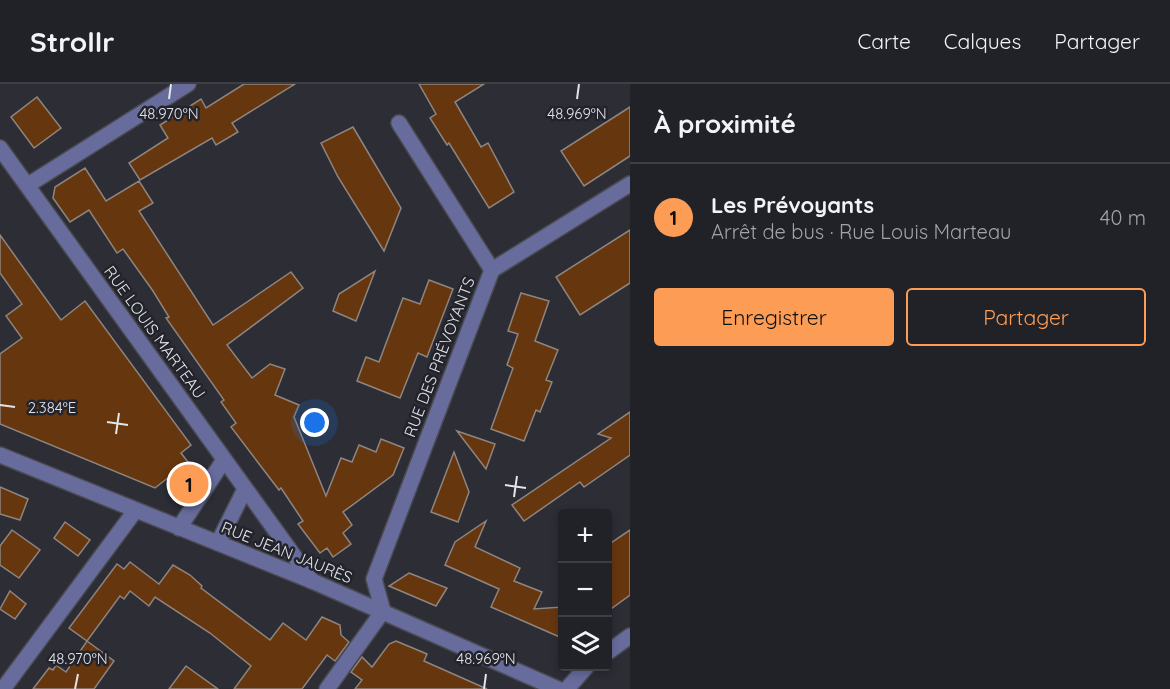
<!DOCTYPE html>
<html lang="fr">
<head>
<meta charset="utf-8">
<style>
	:root { --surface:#212228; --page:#292a30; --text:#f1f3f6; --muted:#a2a4a8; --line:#3e3f45; --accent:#fd9d55 }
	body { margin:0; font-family:Quicksand,sans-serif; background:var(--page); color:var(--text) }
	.controls { position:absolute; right:18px; bottom:18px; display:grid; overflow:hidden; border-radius:6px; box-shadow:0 3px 9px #0003 }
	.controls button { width:54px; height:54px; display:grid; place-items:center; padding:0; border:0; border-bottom:2px solid var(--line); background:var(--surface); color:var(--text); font:30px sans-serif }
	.you { position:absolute; left:315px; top:339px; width:21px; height:21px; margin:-15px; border:4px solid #fff; border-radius:50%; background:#1a73e8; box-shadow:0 0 0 9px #1a73e833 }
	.badge { display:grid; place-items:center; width:39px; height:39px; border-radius:50%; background:var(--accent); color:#111; font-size:20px; font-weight:700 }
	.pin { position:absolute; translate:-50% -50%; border:3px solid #fff; box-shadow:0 2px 6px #0006 }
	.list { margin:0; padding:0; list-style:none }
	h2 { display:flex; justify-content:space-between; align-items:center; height:78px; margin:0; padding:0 24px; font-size:26px }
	h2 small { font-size:20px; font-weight:400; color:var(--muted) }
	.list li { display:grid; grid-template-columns:39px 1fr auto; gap:18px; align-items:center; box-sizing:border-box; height:108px; padding:0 24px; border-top:2px solid var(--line) }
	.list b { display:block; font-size:22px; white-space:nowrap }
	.list p { margin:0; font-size:20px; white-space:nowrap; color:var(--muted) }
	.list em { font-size:20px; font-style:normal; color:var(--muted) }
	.actions { display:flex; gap:12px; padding:18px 24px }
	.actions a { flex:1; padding:14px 0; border:2px solid var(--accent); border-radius:6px; text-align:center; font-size:21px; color:var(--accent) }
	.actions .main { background:var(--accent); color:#111 }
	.icon { flex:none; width:33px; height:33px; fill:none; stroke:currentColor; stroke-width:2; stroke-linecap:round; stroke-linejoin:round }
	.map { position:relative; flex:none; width:630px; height:605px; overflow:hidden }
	header { display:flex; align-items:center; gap:36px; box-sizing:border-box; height:84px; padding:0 30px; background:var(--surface); border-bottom:2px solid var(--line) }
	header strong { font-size:28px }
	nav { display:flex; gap:33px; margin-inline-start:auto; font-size:21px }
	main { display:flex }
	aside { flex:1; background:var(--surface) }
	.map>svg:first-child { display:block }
</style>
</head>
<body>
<header>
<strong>Strollr</strong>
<nav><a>Carte</a><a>Calques</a><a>Partager</a></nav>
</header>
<main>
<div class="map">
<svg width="630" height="605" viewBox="0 0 630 605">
	<rect width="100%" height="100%" fill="#2c2d35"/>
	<g fill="#66360e" stroke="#8f857f" stroke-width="1.5">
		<path d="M244 0H295L232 39 238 48 216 61 212 54 140 96 129 79 168 54 160 41 201 15 206 24Z"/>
		<path d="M419 0H484L455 18 481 63 488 59 514 108 489 124 449 59 447 61 430 34 436 30Z"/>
		<path d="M37 13 61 44 34 64 11 33Z"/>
		<path d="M630 23V72L584 102 561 67Z"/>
		<path d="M353 43 401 124 384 167 338 93 321 59Z"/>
		<path d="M85 84 106 117 139 97 153 119 139 127 213 241 291 188 303 204 227 261 252 294 270 280 285 285 275 311 299 321 294 333 326 412 341 374 352 378 359 361 376 368 381 355 404 364 393 391 343 428 352 441 343 449 351 460 333 473 327 464 320 469 298 440 303 437 281 404 279 406 231 343 236 339 221 318 224 316 166 234 169 233 153 207 123 165 117 169 89 126 70 138 53 114 55 103Z"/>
		<path d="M630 146V199L580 231 556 193Z"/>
		<path d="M0 151 61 236 85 217 191 361 181 369 188 378 155 404 0 340V270L22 254 6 232 22 220 0 189Z"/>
		<path d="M375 187 356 237 333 227 339 210Z"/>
		<path d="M429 196 453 205 427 273 418 269 400 314 357 297 366 273 379 278 403 214 420 220Z"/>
		<path d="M521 209 549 217 535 257 558 266 546 296 552 298 540 328 536 326 524 357 491 345 513 284 507 281 518 250 508 247Z"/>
		<path d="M630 328V371L584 403 580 398 524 437 512 421 611 354 598 350Z"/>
		<path d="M457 347 495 360 486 385Z"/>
		<path d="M454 368 469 408 458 438 431 428Z"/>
		<path d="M0 403 28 415 20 436 0 430Z"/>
		<path d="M486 437 475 463 520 484 514 497 542 508 534 525 562 523V554L491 523 499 505 445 481 455 458Z"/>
		<path d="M65 438 90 456 78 472 54 454Z"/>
		<path d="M12 446 40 466 19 494 0 481V462Z"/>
		<path d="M630 446V511L608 527V461Z"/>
		<path d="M130 478 159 500 173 481 190 491 202 502 201 504 270 556 283 539 306 556 322 533 340 541 341 551 349 558 335 577 327 571 302 605H234L251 582 210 549 155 513 149 522 130 507 124 515 120 512 87 557 69 544 117 480 124 485Z"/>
		<path d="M409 489 447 504 436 522 389 502Z"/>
		<path d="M10 507 26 520 15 535 0 525Z"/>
		<path d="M87 557 114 577 94 605H33L49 584 53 586 56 581 66 588Z"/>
		<path d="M396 557 427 570 424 577 487 605H355L362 596 351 588 362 573 372 583 389 560Z"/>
		<path d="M186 582 218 605H169Z"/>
	</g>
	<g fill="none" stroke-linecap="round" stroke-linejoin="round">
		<g stroke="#494a52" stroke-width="18">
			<g id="minor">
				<path d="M399 39 492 186"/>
				<path d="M0 64 312 497"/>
				<path d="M28 101 188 0"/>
				<path d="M0 371 312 497 558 605"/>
				<path d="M179 444 224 376"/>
				<path d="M218 459 245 405"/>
				<path d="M608 568 630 552"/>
				<path d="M3 605 135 427"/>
				<path d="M327 605 383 527 374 495 492 186 630 100"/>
				<path d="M567 605 587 582"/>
			</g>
		</g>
		<use href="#minor" stroke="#676c9c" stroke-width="15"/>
	</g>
	<path fill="none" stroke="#e3e4ea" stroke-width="2" d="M169 15 171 0M577 15 579 0M0 321 15 323M107 338 128 341M116 350 119 329M505 401 526 404M514 413 517 392M75 605 78 590M484 605 486 590"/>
	<g text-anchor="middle" stroke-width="5" stroke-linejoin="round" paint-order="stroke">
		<g font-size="16" fill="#e3e4ea" stroke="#22232b">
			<text transform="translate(155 248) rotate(54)" y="6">RUE LOUIS MARTEAU</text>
			<text transform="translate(439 273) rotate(-69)" y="6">RUE DES PRÉVOYANTS</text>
			<text transform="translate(287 468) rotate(22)" y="6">RUE JEAN JAURÈS</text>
		</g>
	</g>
	<g font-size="15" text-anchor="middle" fill="#e3e4ea" stroke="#22232b" stroke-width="5" stroke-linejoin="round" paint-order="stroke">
		<text x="169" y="35">48.970°N</text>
		<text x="577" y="35">48.969°N</text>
		<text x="52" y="329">2.384°E</text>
		<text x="78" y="580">48.970°N</text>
		<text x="486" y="580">48.969°N</text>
	</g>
</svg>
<div class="controls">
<button>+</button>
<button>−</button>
<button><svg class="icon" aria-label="layers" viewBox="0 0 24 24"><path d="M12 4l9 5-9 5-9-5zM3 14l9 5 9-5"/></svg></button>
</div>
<div class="you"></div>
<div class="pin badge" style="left:189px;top:400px">1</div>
</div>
<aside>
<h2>À proximité<small></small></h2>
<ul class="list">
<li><span class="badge">1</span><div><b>Les Prévoyants</b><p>Arrêt de bus · Rue Louis Marteau</p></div><em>40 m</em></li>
</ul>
<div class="actions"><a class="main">Enregistrer</a><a>Partager</a></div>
</aside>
</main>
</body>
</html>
